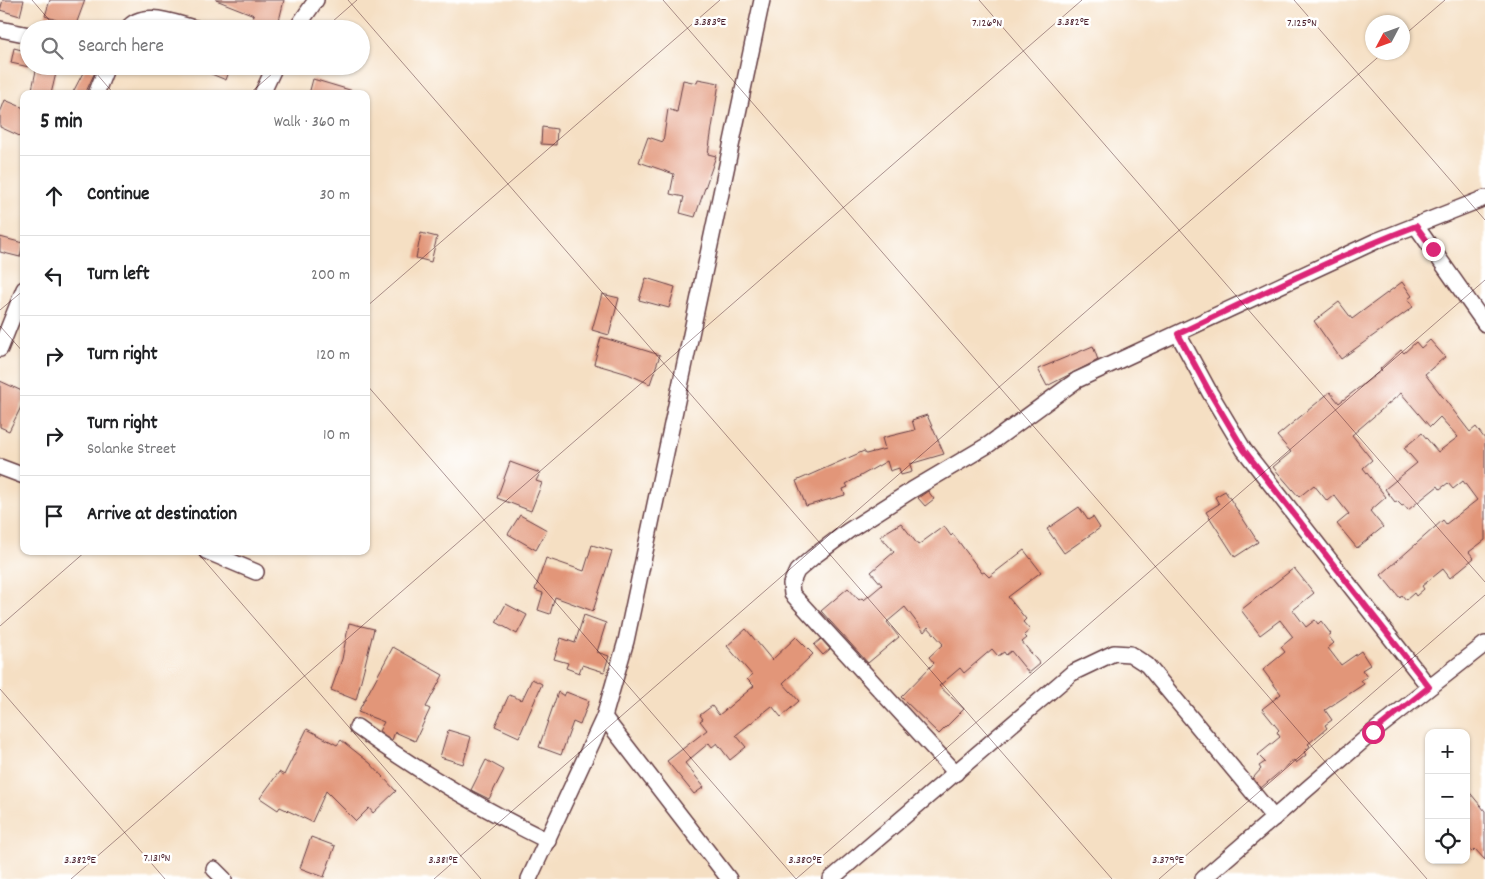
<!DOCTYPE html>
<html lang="en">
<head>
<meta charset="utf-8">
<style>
	:root { --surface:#fff; --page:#f2f2f2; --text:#202124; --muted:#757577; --line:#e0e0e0 }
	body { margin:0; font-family:Dekko,sans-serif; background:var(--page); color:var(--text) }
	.controls { position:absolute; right:15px; bottom:15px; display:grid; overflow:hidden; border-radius:10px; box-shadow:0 1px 4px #0004 }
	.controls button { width:45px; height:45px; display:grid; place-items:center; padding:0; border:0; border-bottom:1px solid var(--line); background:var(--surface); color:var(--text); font:25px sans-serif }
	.compass { position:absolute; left:1365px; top:15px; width:45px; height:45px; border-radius:50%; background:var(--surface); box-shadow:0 1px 4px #0004; rotate:229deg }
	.stop { position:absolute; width:15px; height:15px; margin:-11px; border:4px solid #db2777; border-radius:50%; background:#fff }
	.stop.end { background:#db2777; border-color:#fff; box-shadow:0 1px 5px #0008 }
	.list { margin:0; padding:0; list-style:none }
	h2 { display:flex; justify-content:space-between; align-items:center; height:65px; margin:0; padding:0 20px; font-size:21px }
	h2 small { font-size:16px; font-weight:400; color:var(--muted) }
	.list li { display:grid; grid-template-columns:32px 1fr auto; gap:15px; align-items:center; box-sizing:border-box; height:80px; padding:0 20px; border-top:1px solid var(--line) }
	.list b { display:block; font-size:19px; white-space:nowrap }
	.list p { margin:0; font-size:16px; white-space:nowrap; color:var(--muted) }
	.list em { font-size:16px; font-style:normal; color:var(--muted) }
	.icon { flex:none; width:28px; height:28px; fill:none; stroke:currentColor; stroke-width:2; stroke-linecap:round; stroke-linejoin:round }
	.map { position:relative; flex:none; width:1485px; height:879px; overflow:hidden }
	.search { position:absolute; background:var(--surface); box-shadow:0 1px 4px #0004; left:20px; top:20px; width:350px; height:55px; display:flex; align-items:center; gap:12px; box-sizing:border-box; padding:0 18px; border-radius:28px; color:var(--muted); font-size:19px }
	.panel { position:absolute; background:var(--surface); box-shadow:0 1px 4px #0004; left:20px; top:90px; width:350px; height:465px; border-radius:10px }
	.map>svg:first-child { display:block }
</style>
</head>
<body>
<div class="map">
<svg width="1485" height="879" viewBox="0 0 1485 879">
	<rect width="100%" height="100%" fill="#fff"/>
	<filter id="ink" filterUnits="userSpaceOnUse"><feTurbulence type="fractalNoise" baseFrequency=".02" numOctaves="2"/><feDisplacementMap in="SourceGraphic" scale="10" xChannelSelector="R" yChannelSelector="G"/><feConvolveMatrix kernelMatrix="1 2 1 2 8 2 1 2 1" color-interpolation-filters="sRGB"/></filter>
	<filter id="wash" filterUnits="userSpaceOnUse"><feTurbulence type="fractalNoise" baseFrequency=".0096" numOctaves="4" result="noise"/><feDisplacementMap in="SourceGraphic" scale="20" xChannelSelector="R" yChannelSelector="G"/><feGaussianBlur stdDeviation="1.12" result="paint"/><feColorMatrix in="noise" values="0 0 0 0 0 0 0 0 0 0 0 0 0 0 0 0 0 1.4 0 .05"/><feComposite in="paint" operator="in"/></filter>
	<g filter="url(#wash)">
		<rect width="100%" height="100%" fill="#f5dfc3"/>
		<g id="blocks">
			<g fill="#e29679">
				<path d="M3 0H24L20 16 0 10Z"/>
				<path d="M50 0H85L75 27 45 16Z"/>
				<path d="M216 0H284L277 29H264L251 25 254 15Z"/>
				<path d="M14 48 29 52V67L11 63Z"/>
				<path d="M37 66 57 69 51 94H31Z"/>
				<path d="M192 66H231L226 80Z"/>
				<path d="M86 67 95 72 85 94H72Z"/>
				<path d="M313 79 353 91V94H309Z"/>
				<path d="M698 79 719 83 708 154 716 156 695 217 680 213 684 197 670 194 674 174 639 162 648 137 663 142 668 109 677 112 683 80 697 83Z"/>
				<path d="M5 100 24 108V138L0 127V113Z"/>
				<path d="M542 127 557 129 556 145 541 144Z"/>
				<path d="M421 233 437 237 431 262 416 258Z"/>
				<path d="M0 237 23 243 20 257 0 252Z"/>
				<path d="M646 278 675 287 669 308 639 300Z"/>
				<path d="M1402 282 1412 296 1408 299 1413 307 1341 359 1314 321 1339 302 1352 319Z"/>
				<path d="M602 294 619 298 609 335 592 330Z"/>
				<path d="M601 337 660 355 650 384 628 374 594 364Z"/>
				<path d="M1430 340 1445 357 1425 374 1470 432 1476 427 1485 439V540L1469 552 1474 558 1450 578 1443 569 1422 586 1424 589 1416 596 1414 593 1406 600 1402 595 1400 598 1381 575 1443 520 1446 524 1477 500 1463 481 1453 489 1448 483 1440 489 1438 486 1408 510 1404 505 1402 506 1397 501 1395 502 1385 489 1417 463 1404 448 1422 433 1438 452 1458 437 1440 417 1430 427 1401 393 1352 435 1372 460 1363 468 1386 497 1370 511 1383 527 1357 548 1337 524 1349 514 1334 495 1327 501 1314 485 1299 497 1273 467 1291 452 1277 436 1330 392 1339 403 1382 370 1380 369 1401 350 1404 353 1416 342 1421 348Z"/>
				<path d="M1093 346 1098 360 1047 386 1038 369Z"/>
				<path d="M0 381 24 392V401L9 431 0 427Z"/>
				<path d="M927 415 944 454 910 464 912 472 901 475 899 468 890 471 887 461 846 484 848 487 843 489 845 495 806 506 796 481 864 451 866 454 885 449 882 438 915 430 912 420Z"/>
				<path d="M510 462 540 473 536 481 542 483 531 511 497 498Z"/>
				<path d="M928 491 934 499 925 506 918 498Z"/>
				<path d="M1225 491 1258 542 1235 557 1206 512 1219 504 1215 497Z"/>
				<path d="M1079 507 1088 520 1093 517 1100 528 1064 553 1047 529Z"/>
				<path d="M520 515 547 530 536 550 508 534Z"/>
				<path d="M901 523 918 545 944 526 951 536 953 534 982 573 984 572 989 577 1024 550 1041 572 1008 597 1026 619 1023 622 1030 630 1024 635 1027 638 1022 642 1040 664 1029 673 1011 651 1006 655 1004 652 998 656 992 649 964 673 960 668 939 686 964 709 939 734 901 697 934 663 929 657 943 644 928 627 924 632 905 607 887 622 899 637 868 663 821 611 848 588 859 600 862 598 864 600 882 585 871 572 894 552 880 536Z"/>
				<path d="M592 545 612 551 593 611 555 597 550 614 538 610 543 593 535 590 546 558 584 571Z"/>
				<path d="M1294 568 1314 593 1293 610 1306 627 1315 620 1318 624 1321 621 1331 634 1328 636 1334 643 1328 648 1341 665 1361 651 1370 665 1362 670 1367 677 1361 680 1364 684 1325 710 1332 720 1325 725 1327 728 1308 744 1310 746 1304 752 1306 755 1296 763 1294 760 1261 788 1253 778 1261 769 1259 766 1265 762 1258 755 1280 737 1277 732 1279 730 1262 709 1281 694 1263 670 1285 652 1281 647 1293 637 1280 620 1260 635 1241 610Z"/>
				<path d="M506 604 527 615 517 634 496 622Z"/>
				<path d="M584 615 606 623 597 652 609 656 604 672 582 665 579 673 566 668 568 663 554 659 561 638 575 643Z"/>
				<path d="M349 623 374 629 356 700 331 690 342 659Z"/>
				<path d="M746 629 772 660 796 637 813 654 783 683 799 701 781 717 772 706 736 735 746 747 730 760 717 743 712 747 709 743 685 763 704 787 694 794 667 761 707 730 700 721 703 719 700 715 712 706 719 715 754 686 747 679 752 675 727 646Z"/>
				<path d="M821 639 830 649 823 655 814 645Z"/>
				<path d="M393 647 443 675 426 707 430 709 415 741 395 732 392 740 379 731 384 722 358 712Z"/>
				<path d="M532 679 542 684 519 737 495 726 509 695 522 700Z"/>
				<path d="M558 692 564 696 566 692 589 701 580 725 573 722 561 755 539 747Z"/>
				<path d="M307 729 337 745 341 740 370 763 396 791 373 813 369 808 356 821 326 791 312 822 280 807 278 810 260 798 279 772 284 775Z"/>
				<path d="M448 730 471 737 463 764 440 757Z"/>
				<path d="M486 760 504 770 489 799 471 790Z"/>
				<path d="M1466 788 1485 811V860L1475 849 1472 852 1466 845Z"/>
				<path d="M311 837 335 846 324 877 300 868Z"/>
			</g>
		</g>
	</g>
	<g filter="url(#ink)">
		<use href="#blocks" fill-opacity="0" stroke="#643c42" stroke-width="1"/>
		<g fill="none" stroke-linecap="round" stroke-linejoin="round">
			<g stroke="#643c42" stroke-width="18">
				<g id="minor">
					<path d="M0 29 29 35"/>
					<path d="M127 29C143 8 176 24 198 29"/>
					<path d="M296 29 316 0"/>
					<path d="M96 94 107 66"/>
					<path d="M262 94 275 66"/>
					<path d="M1416 226 1485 324"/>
					<path d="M1178 334 1210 393 1244 450 1429 687"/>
					<path d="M0 349 24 289"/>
					<path d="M0 467 24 476"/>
					<path d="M206 551 256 572"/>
					<path d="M604 717 729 879"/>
					<path d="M357 727C417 771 481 808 548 841"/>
					<path d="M956 773 792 594 791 584 797 571 813 557 848 531 912 490 988 445 1077 380 1376 241 1485 198"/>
					<path d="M214 869 224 879"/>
					<path d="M529 879 604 717 626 641 762 0"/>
					<path d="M831 879 1072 673 1114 653 1130 654 1147 665 1274 818"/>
					<path d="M1203 879 1373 732 1485 644"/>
				</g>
			</g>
			<use href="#minor" stroke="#fff" stroke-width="15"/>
		</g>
	</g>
	<g fill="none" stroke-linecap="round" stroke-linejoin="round" filter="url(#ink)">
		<path stroke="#db2777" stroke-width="6" d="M1373 732 1429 687 1244 450 1210 393 1178 334C1257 296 1335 257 1416 226L1433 249"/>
	</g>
	<path fill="none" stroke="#4a1f2b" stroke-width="1" stroke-opacity="0.45" d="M32 0 57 29M348 0 1112 879M663 0 1427 879M979 0 1485 582M1294 0 1485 220M324 29 357 0M1402 37 1445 0M90 66 114 94M249 94 281 66M366 307 720 0M0 310 24 290M0 326 24 353M366 384 796 879M196 551 481 879M0 626 86 551M0 689 165 879M71 879 1082 0M434 879 1384 52M796 879 1485 280M1159 879 1485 595"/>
	<g font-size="12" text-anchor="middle" fill="#4a1f2b" stroke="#fff" stroke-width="5" stroke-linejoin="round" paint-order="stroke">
		<text x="710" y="25">3.383°E</text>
		<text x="1073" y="25">3.382°E</text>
		<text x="1302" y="26">7.125°N</text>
		<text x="987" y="26">7.126°N</text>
		<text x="157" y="861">7.131°N</text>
		<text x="80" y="863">3.382°E</text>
		<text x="443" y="863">3.381°E</text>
		<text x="805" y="863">3.380°E</text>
		<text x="1168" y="863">3.379°E</text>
	</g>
</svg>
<div class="controls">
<button>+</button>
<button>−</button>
<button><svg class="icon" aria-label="locate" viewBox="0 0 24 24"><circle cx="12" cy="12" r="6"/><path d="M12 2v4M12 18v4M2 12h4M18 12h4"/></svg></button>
</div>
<svg class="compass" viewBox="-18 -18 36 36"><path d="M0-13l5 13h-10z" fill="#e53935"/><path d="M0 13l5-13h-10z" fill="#757577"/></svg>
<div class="stop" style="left:1373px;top:732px"></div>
<div class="stop end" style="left:1433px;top:249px"></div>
<div class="search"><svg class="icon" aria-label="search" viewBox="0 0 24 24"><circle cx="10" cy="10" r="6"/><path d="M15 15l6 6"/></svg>Search here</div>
<section class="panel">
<h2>5 min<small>Walk · 360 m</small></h2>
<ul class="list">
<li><svg class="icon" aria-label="ahead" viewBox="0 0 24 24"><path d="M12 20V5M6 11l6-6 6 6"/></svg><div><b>Continue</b></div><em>30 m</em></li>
<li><svg class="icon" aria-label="left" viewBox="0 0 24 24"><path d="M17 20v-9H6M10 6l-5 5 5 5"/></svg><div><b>Turn left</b></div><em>200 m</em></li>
<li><svg class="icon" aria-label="right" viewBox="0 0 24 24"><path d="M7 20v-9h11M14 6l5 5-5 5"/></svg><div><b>Turn right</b></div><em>120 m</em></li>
<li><svg class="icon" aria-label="right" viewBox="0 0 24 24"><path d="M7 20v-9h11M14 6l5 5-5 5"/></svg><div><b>Turn right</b><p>Solanke Street</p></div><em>10 m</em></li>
<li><svg class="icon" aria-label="arrive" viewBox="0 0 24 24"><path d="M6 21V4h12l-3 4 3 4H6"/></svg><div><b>Arrive at destination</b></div></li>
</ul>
</section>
</div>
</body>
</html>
